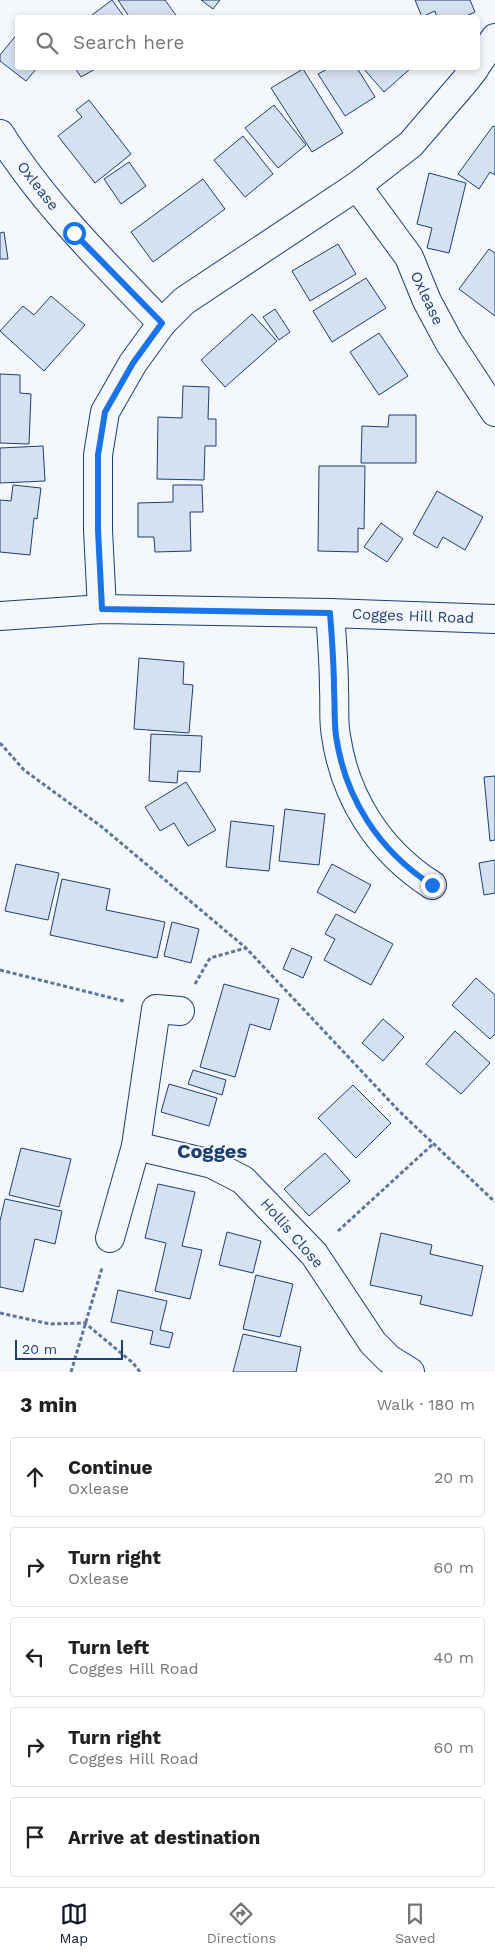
<!DOCTYPE html>
<html lang="en">
<head>
<meta charset="utf-8">
<style>
	:root { --surface:#fff; --page:#f6f6f6; --text:#202124; --muted:#757577; --line:#e0e0e0; --accent:#111827 }
	body { margin:0; font-family:"Work Sans",sans-serif; background:var(--page); color:var(--text) }
	.scale { position:absolute; left:15px; bottom:12px; width:108px; box-sizing:border-box; padding-left:5px; border:2px solid #1d3f73; border-top:0; font-size:14px; line-height:18px; white-space:nowrap; color:#1d3f73; -webkit-text-stroke:4px #f4f7fb; paint-order:stroke }
	.stop { position:absolute; width:15px; height:15px; margin:-11px; border:4px solid #1a73e8; border-radius:50%; background:#fff }
	.stop.end { background:#1a73e8; border-color:#fff; box-shadow:0 1px 5px #0008 }
	.list { margin:0; padding:0; list-style:none }
	h2 { display:flex; justify-content:space-between; align-items:center; height:65px; margin:0; padding:0 20px; font-size:21px }
	h2 small { font-size:16px; font-weight:400; color:var(--muted) }
	.list li { display:grid; grid-template-columns:32px 1fr auto; gap:15px; align-items:center; box-sizing:border-box; height:80px; margin:0 10px 10px; padding:0 10px; border:1px solid var(--line); border-radius:5px }
	.list b { display:block; font-size:19px; white-space:nowrap }
	.list p { margin:0; font-size:16px; white-space:nowrap; color:var(--muted) }
	.list em { font-size:16px; font-style:normal; color:var(--muted) }
	.icon { flex:none; width:28px; height:28px; fill:none; stroke:currentColor; stroke-width:2; stroke-linecap:round; stroke-linejoin:round }
	.map { position:relative; flex:none; width:495px; height:1372px; overflow:hidden }
	.search { position:absolute; background:var(--surface); box-shadow:0 2px 8px #0003; left:15px; right:15px; top:15px; height:55px; display:flex; align-items:center; gap:12px; box-sizing:border-box; padding:0 18px; border-radius:5px; color:var(--muted); font-size:19px }
	.sheet { height:515px; background:var(--surface) }
	nav { display:flex; justify-content:space-around; align-items:center; box-sizing:border-box; height:70px; border-top:1px solid var(--line); background:var(--surface); font-size:14px; color:var(--muted) }
	nav a { display:grid; justify-items:center; gap:2px }
	nav .on { color:var(--accent) }
	.map>svg:first-child { display:block }
</style>
</head>
<body>
<div class="map">
<svg width="495" height="1372" viewBox="0 0 495 1372">
	<rect width="100%" height="100%" fill="#f4f7fb"/>
	<g fill="#d5e0f0" stroke="#1d3f73">
		<path d="M112 0 125 18H88Z"/>
		<path d="M118 0H165L178 18H130Z"/>
		<path d="M201 0H220L213 9Z"/>
		<path d="M415 0H470L475 12 462 18H437L435 11 422 17Z"/>
		<path d="M18 33V68H37L26 81 0 61V55Z"/>
		<path d="M75 68H97L81 77Z"/>
		<path d="M329 68H357L375 97 345 116 318 74Z"/>
		<path d="M363 68H411L384 92Z"/>
		<path d="M303 69 343 133 312 152 271 88Z"/>
		<path d="M89 100 131 154 95 183 58 136 82 117 76 110Z"/>
		<path d="M274 105 306 145 278 168 245 128Z"/>
		<path d="M493 126 495 127V175L490 172 479 189 458 174Z"/>
		<path d="M243 136 273 174 245 197 214 160Z"/>
		<path d="M129 162 146 186 121 204 104 179Z"/>
		<path d="M429 173 466 183 449 253 427 248 432 228 417 224Z"/>
		<path d="M203 179 225 209 153 262 131 232Z"/>
		<path d="M4 232 8 259H0V233Z"/>
		<path d="M338 244 356 274 310 301 292 271Z"/>
		<path d="M489 249 495 253V316L459 289Z"/>
		<path d="M366 278 386 308 332 342 313 311Z"/>
		<path d="M51 296 85 325 44 371 0 331 23 306 34 315Z"/>
		<path d="M275 309 290 332 279 340 263 317Z"/>
		<path d="M252 314 277 341 225 387 201 360Z"/>
		<path d="M379 333 408 376 379 395 350 352Z"/>
		<path d="M0 374 20 375V393L31 394 29 444 0 443Z"/>
		<path d="M183 386 209 387 208 419H216V446H205L204 480 157 479 158 417 182 418Z"/>
		<path d="M389 415H416V463H361L362 426 388 427Z"/>
		<path d="M43 446 45 481 0 483V448Z"/>
		<path d="M319 466H365L364 529 358 528V552L318 551Z"/>
		<path d="M13 485 41 488 37 519 34 518 30 555 0 552V500L11 501Z"/>
		<path d="M173 485H202L203 512H190L191 551 155 552 154 537H138V503L173 502Z"/>
		<path d="M437 491 483 517 465 550 443 537 437 548 413 534Z"/>
		<path d="M381 523 403 539 387 562 364 547Z"/>
		<path d="M139 658 184 662 183 684 193 685 189 733 134 729Z"/>
		<path d="M151 734 202 736 200 772 178 771 177 783 149 781Z"/>
		<path d="M495 776V840L490 841 484 777Z"/>
		<path d="M186 782 216 830 188 846 174 823 160 831 145 807Z"/>
		<path d="M285 809 325 814 319 865 279 861Z"/>
		<path d="M231 821 274 826 269 871 226 867Z"/>
		<path d="M495 860V893L484 895 479 863Z"/>
		<path d="M16 864 59 873 48 920 5 911Z"/>
		<path d="M332 864 371 885 355 913 317 892Z"/>
		<path d="M62 879 110 889 106 910 165 922 157 958 50 935Z"/>
		<path d="M336 914 393 944 371 985 324 960 335 939 325 934Z"/>
		<path d="M172 922 199 929 191 963 164 956Z"/>
		<path d="M292 948 312 957 303 978 283 969Z"/>
		<path d="M476 978 495 995V1034L490 1039 452 1005Z"/>
		<path d="M224 984 279 999 270 1030 250 1024 235 1077 200 1067Z"/>
		<path d="M383 1019 404 1037 383 1061 362 1043Z"/>
		<path d="M455 1031 490 1063 461 1094 426 1064Z"/>
		<path d="M193 1070 226 1080 222 1095 188 1084Z"/>
		<path d="M169 1084 217 1098 209 1126 161 1112Z"/>
		<path d="M353 1085 391 1123 356 1158 318 1118Z"/>
		<path d="M21 1148 71 1159 59 1207 9 1195Z"/>
		<path d="M325 1153 350 1181 309 1216 284 1189Z"/>
		<path d="M158 1184 195 1192 182 1246 202 1250 190 1299 155 1291 166 1243 145 1238Z"/>
		<path d="M5 1199 62 1211 55 1244 35 1239 23 1292 0 1287V1221Z"/>
		<path d="M227 1232 261 1241 253 1273 219 1265Z"/>
		<path d="M381 1233 432 1245 430 1254 483 1266 472 1316 420 1304 422 1296 370 1285Z"/>
		<path d="M256 1275 293 1284 280 1337 243 1329Z"/>
		<path d="M118 1290 167 1301 160 1330 173 1333 169 1348 150 1344 153 1331 111 1322Z"/>
		<path d="M243 1334 301 1347 296 1372H233Z"/>
	</g>
	<g fill="none" stroke-linecap="round" stroke-linejoin="round">
		<g stroke="#1d3f73" stroke-width="30">
			<g id="minor">
				<path d="M478 63 495 38"/>
				<path d="M0 134C45 205 104 263 162 323"/>
				<path d="M357 186 409 257 427 301 449 342 495 412"/>
				<path d="M102 609 98 530V455L105 412 133 363 162 323 184 301 357 186 411 144 465 81 475 68"/>
				<path d="M330 613C332 639 334 664 334 690 335 705 333 721 336 736 345 798 379 851 432 885"/>
				<path d="M0 616 102 609 330 613 495 619"/>
				<path d="M136 1146 212 1164 243 1180 314 1254 373 1343 389 1359 410 1372"/>
				<path d="M110 1238 136 1146 156 1009 180 1011"/>
			</g>
		</g>
		<g stroke="#5e769c" stroke-width="3" stroke-dasharray="4 2.5" stroke-linecap="butt">
			<path d="M0 743 24 770 102 827 246 948 399 1111 495 1202"/>
			<path d="M0 970 124 1001"/>
			<path d="M195 984 210 958 246 948"/>
			<path d="M338 1231 433 1144"/>
			<path d="M0 1313 50 1324 85 1323 133 1363 140 1372"/>
			<path d="M71 1372 102 1268"/>
		</g>
		<use href="#minor" stroke="#f4f7fb" stroke-width="28"/>
	</g>
	<g fill="none" stroke-linecap="round" stroke-linejoin="round">
		<path stroke="#1a73e8" stroke-width="6" d="M74 233 162 323 133 363 105 412 98 455V530L102 609 330 613C332 639 334 664 334 690 335 705 334 721 336 736 345 798 379 851 432 885"/>
	</g>
	<g text-anchor="middle" stroke-width="4" stroke-linejoin="round" paint-order="stroke">
		<g font-size="15" fill="#1d3f73" stroke="#f4f7fb">
			<text transform="translate(38 186) rotate(52)" y="5">Oxlease</text>
			<text transform="translate(427 298) rotate(65)" y="5">Oxlease</text>
			<text transform="translate(413 616) rotate(2)" y="5">Cogges Hill Road</text>
			<text transform="translate(292 1233) rotate(49)" y="5">Hollis Close</text>
		</g>
		<g font-size="20" font-weight="bold" fill="#1d3f73" stroke="#f4f7fb">
			<text x="212" y="1158">Cogges</text>
		</g>
	</g>
</svg>
<div class="scale">20 m</div>
<div class="stop" style="left:74px;top:233px"></div>
<div class="stop end" style="left:432px;top:885px"></div>
<div class="search"><svg class="icon" aria-label="search" viewBox="0 0 24 24"><circle cx="10" cy="10" r="6"/><path d="M15 15l6 6"/></svg>Search here</div>
</div>
<section class="sheet">
<h2>3 min<small>Walk · 180 m</small></h2>
<ul class="list">
<li><svg class="icon" aria-label="ahead" viewBox="0 0 24 24"><path d="M12 20V5M6 11l6-6 6 6"/></svg><div><b>Continue</b><p>Oxlease</p></div><em>20 m</em></li>
<li><svg class="icon" aria-label="right" viewBox="0 0 24 24"><path d="M7 20v-9h11M14 6l5 5-5 5"/></svg><div><b>Turn right</b><p>Oxlease</p></div><em>60 m</em></li>
<li><svg class="icon" aria-label="left" viewBox="0 0 24 24"><path d="M17 20v-9H6M10 6l-5 5 5 5"/></svg><div><b>Turn left</b><p>Cogges Hill Road</p></div><em>40 m</em></li>
<li><svg class="icon" aria-label="right" viewBox="0 0 24 24"><path d="M7 20v-9h11M14 6l5 5-5 5"/></svg><div><b>Turn right</b><p>Cogges Hill Road</p></div><em>60 m</em></li>
<li><svg class="icon" aria-label="arrive" viewBox="0 0 24 24"><path d="M6 21V4h12l-3 4 3 4H6"/></svg><div><b>Arrive at destination</b></div></li>
</ul>
</section>
<nav>
<a class="on"><svg class="icon" aria-label="map" viewBox="0 0 24 24"><path d="M3 6l6-2 6 2 6-2v14l-6 2-6-2-6 2zM9 4v14M15 6v14"/></svg>Map</a>
<a><svg class="icon" aria-label="directions" viewBox="0 0 24 24"><path d="M12 3l9 9-9 9-9-9zM9 14v-3h6M13 9l2 2-2 2"/></svg>Directions</a>
<a><svg class="icon" aria-label="saved" viewBox="0 0 24 24"><path d="M7 4h10v16l-5-4-5 4z"/></svg>Saved</a>
</nav>
</body>
</html>
